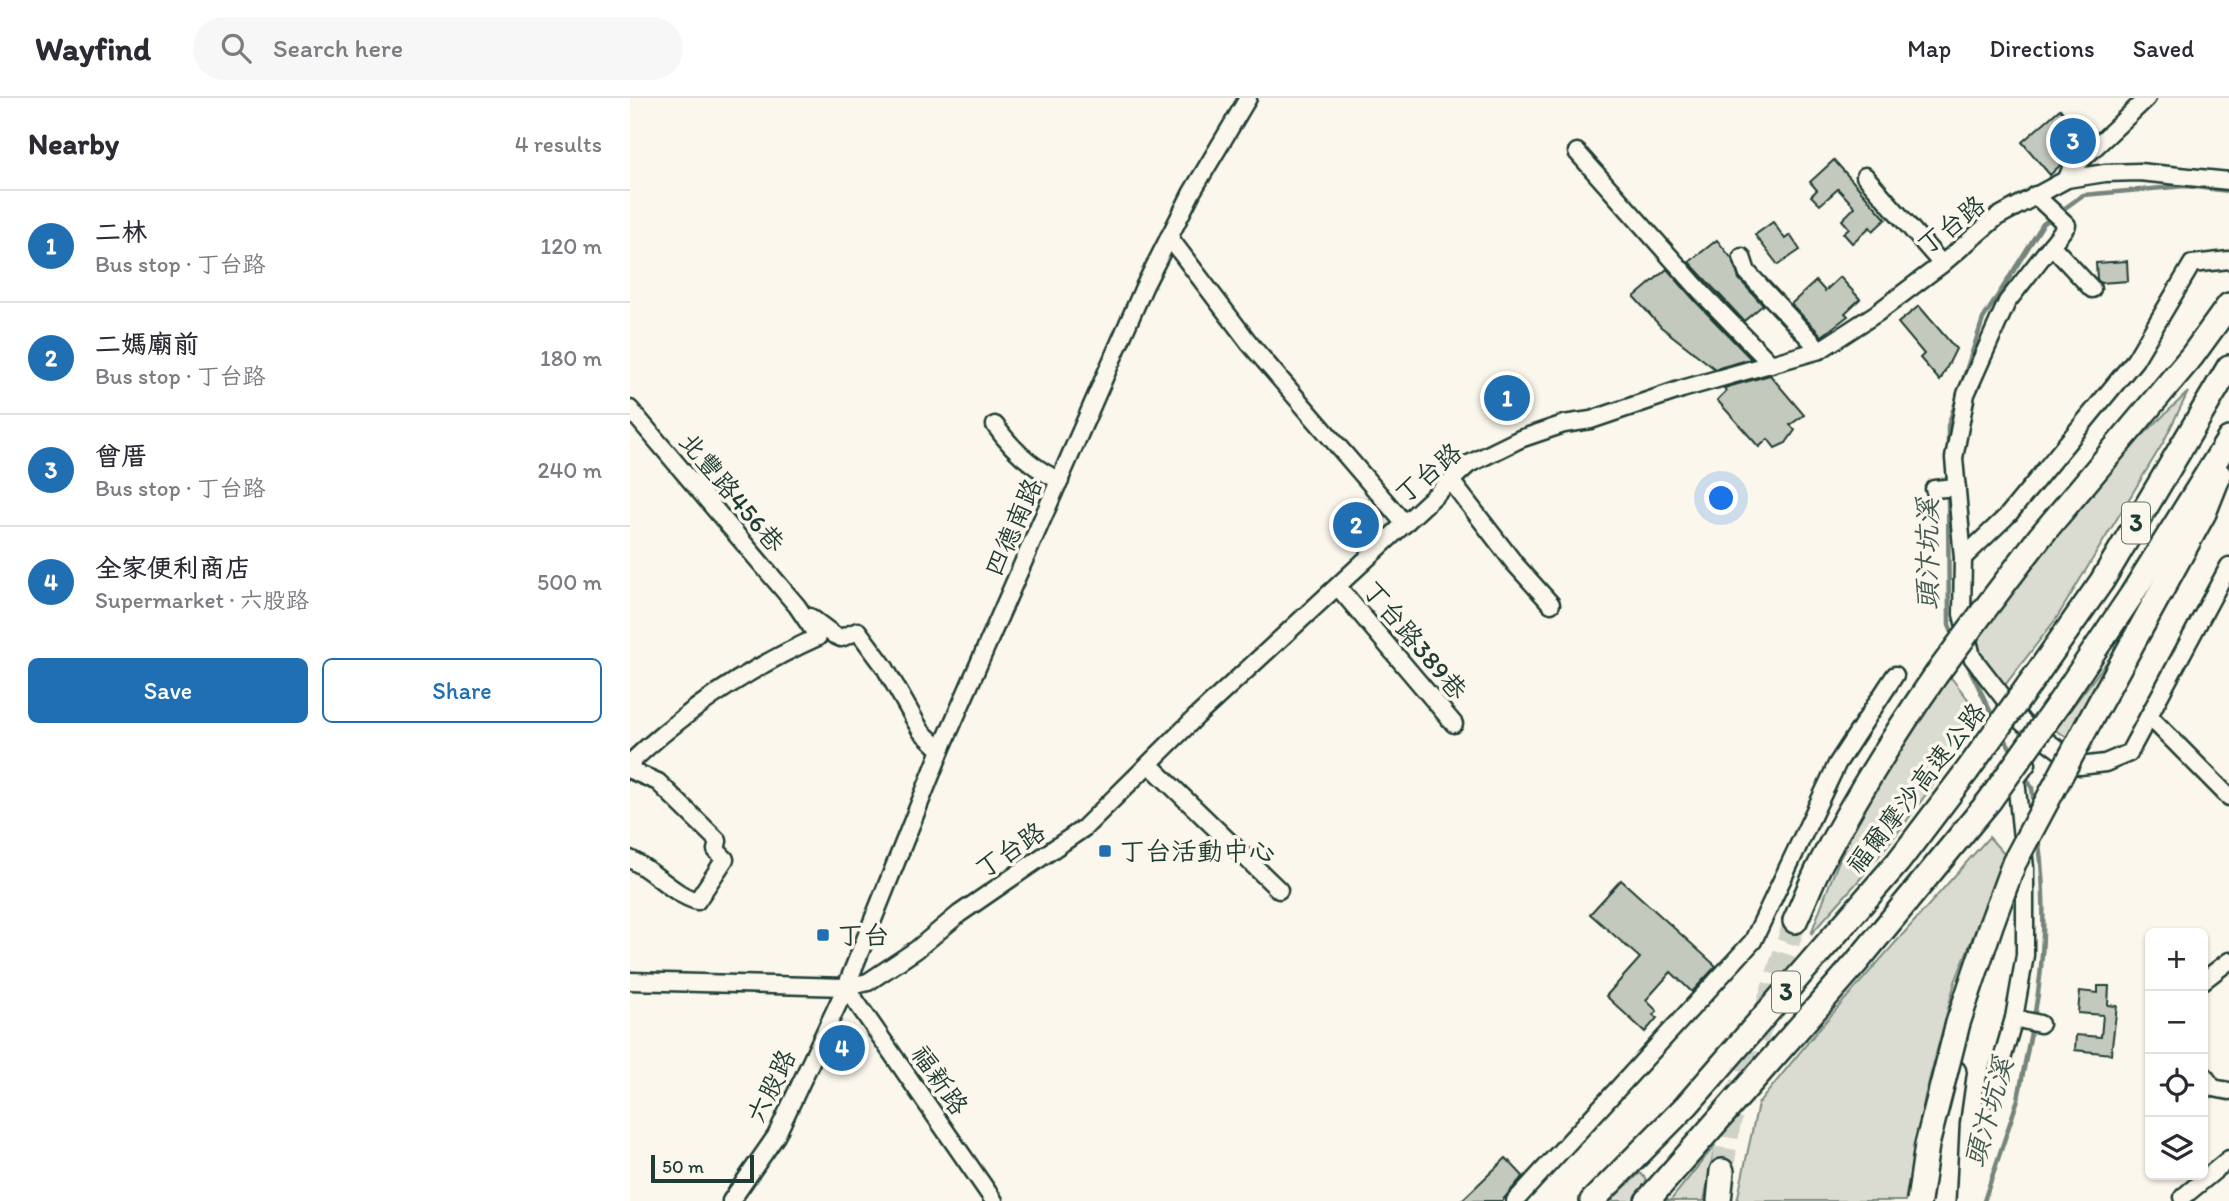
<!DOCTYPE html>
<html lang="en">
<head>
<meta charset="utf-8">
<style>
	:root { --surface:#fff; --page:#f7f7f7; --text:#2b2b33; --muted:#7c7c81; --line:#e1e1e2; --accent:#1f6fb2 }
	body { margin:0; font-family:Itim,"LXGW WenKai TC",sans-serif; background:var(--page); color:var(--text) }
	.controls { position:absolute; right:21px; bottom:21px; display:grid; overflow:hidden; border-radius:10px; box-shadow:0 2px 5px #0004 }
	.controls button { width:63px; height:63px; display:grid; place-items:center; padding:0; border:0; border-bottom:2px solid var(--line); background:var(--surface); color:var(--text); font:35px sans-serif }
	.scale { position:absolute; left:21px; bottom:18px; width:103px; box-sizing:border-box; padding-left:7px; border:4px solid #1f3d34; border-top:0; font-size:19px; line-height:24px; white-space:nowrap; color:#1f3d34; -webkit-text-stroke:5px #fbf7ec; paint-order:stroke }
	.you { position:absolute; left:1092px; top:401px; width:24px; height:24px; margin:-18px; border:5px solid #fff; border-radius:50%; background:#1a73e8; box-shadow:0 0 0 10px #1a73e833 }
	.badge { display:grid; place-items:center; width:46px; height:46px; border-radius:50%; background:var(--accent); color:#fff; font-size:23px; font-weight:700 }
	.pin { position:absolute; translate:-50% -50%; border:4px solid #fff; box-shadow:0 2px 7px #0006 }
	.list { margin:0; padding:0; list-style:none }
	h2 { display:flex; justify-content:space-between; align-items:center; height:91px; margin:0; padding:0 28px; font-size:30px }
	h2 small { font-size:23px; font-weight:400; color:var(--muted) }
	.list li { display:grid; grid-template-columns:46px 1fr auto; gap:21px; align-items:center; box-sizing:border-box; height:112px; padding:0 28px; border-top:2px solid var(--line) }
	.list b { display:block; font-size:26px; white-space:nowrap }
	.list p { margin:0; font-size:23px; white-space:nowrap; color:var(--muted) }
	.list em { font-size:23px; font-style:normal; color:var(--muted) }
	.actions { display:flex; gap:14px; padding:21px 28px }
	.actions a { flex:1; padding:16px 0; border:2px solid var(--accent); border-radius:10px; text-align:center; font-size:24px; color:var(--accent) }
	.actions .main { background:var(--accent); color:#fff }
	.icon { flex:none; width:38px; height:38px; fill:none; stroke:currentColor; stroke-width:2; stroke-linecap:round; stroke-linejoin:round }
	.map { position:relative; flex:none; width:1599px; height:1103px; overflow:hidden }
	header { display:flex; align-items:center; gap:42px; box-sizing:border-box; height:98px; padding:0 35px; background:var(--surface); border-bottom:2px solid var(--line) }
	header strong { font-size:33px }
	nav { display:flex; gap:38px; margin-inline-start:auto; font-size:24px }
	.search { width:490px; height:63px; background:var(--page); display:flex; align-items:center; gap:18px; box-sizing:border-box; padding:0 24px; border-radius:38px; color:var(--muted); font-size:26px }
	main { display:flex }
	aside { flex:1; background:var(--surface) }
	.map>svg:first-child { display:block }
</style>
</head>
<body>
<header>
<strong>Wayfind</strong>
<div class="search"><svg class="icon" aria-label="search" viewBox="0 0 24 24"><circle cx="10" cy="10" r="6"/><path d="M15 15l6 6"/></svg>Search here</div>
<nav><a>Map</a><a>Directions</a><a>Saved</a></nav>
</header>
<main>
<aside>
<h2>Nearby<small>4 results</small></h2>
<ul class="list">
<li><span class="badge">1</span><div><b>二林</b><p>Bus stop · 丁台路</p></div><em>120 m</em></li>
<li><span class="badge">2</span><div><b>二媽廟前</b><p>Bus stop · 丁台路</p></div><em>180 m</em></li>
<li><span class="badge">3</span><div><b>曾厝</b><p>Bus stop · 丁台路</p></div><em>240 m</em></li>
<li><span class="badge">4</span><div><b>全家便利商店</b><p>Supermarket · 六股路</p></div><em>500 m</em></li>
</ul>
<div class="actions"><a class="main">Save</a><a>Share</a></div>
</aside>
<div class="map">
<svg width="1599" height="1103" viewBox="0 0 1599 1103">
	<rect width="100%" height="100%" fill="#fbf7ec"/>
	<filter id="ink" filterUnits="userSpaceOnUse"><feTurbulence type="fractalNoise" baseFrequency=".0143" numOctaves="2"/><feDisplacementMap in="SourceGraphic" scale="14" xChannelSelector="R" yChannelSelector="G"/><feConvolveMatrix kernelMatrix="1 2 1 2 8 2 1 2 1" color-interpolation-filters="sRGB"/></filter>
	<g filter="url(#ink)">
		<g fill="#dbdcd1" stroke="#7d8c82" stroke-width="2">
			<path d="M1558 294 1533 345 1426 521 1375 587 1350 554 1346 542 1457 400 1506 344Z"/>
			<path d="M1478 562 1467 590 1439 640 1425 632Z"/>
			<path d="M1319 577 1352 619 1273 728 1230 781 1181 836C1205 769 1232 701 1272 642 1287 619 1303 598 1319 577Z"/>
			<path d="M1359 739 1375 757 1325 884 1295 998 1275 1103H1107L1128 1006 1188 932Z"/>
			<path d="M1085 1047 1074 1103H1040Z"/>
			<path d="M1010 1075 1039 1103H980Z"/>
		</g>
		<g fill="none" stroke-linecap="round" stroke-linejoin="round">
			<g stroke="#74847b" stroke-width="4.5">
				<path d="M1318 354V328L1353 221 1413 126 1453 97 1555 88 1599 93"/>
				<path d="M1318 394 1319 527 1325 541"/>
				<path d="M1332 555 1365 623"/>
				<path d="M1373 637 1384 657"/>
				<path d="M1394 677 1402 690 1404 708"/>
				<path d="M1404 920C1415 861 1416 797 1408 737"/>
				<path d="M1354 1103 1388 1001 1402 929"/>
			</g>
		</g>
		<g fill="#c4c9be" stroke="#1f3d34" stroke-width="2">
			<path d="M1430 11 1457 42 1420 77 1392 44Z"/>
			<path d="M1204 62 1256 121 1243 133 1240 129 1222 145 1213 135 1219 130 1212 122 1225 109 1208 91 1190 107 1181 98 1187 92 1180 84Z"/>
			<path d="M1143 124 1155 141 1160 137 1170 152 1148 167 1125 137Z"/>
			<path d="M1087 142 1102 161 1109 181 1133 207 1114 223 1059 164Z"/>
			<path d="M1497 163 1498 183 1470 185 1467 181 1466 165Z"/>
			<path d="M1037 171 1066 204 1121 261 1085 271 1031 229 1004 199Z"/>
			<path d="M1210 179 1230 201 1215 215 1218 218 1192 238 1161 206 1186 183 1195 193Z"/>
			<path d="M1289 208 1326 251 1310 283 1290 260 1294 256 1268 225Z"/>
			<path d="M1140 277 1174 317 1160 327 1165 332 1156 345 1145 350 1138 341 1129 349 1087 302 1096 293 1094 290Z"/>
			<path d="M991 782 1086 868 1062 894 1041 874 1016 902 1027 913 1023 917 1027 920 1015 934 976 898 1010 860 960 816Z"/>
			<path d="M1468 888H1479L1478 907 1487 908 1481 956 1445 952 1446 937 1471 939 1473 917 1448 915 1450 893 1468 895Z"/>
			<path d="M876 1060 893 1078 872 1103H831Z"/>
		</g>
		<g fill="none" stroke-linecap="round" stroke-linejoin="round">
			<path stroke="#cfd2c7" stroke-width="23" stroke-dasharray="23 11" stroke-linecap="butt" d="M1092 1073 1099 1026 1165 823"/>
			<g stroke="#1f3d34" stroke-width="21">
				<g id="minor">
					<path d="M947 54 1074 197 1141 266"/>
					<path d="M1235 78 1312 166"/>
					<path d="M1437 81 1440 73 1517 0"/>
					<path d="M1405 97 1437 127 1377 204 1336 296 1324 360 1333 460 1332 516 1342 559 1393 625 1450 668 1475 665 1499 655 1599 468"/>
					<path d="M539 139 620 246 775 426"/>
					<path d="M1421 147 1462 191"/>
					<path d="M1112 159 1117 174 1190 252"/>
					<path d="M0 311 167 508 188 539C119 570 55 613 0 665"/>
					<path d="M365 327C382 352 403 370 430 383"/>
					<path d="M821 383 885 466 921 506"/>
					<path d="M1304 391 1327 389"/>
					<path d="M1333 460 1378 417 1505 262 1562 166 1599 162"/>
					<path d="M708 489 824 626"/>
					<path d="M180 519 204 537 211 540 228 533 254 568 291 633 311 652"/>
					<path d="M1519 618 1599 699"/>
					<path d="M520 667 649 792"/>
					<path d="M0 672 28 684 88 743 86 752 95 761 67 803C44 797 23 772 0 761"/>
					<path d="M0 883 216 889 238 884 286 852 329 816 454 730 566 619 839 366 890 341 934 326 961 322 1052 291 1190 252 1247 215 1312 166 1367 119 1437 81 1475 75 1509 74 1599 83"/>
					<path d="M1573 883 1599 863"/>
					<path d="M216 889 364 1103"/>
					<path d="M1384 920 1410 926"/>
					<path d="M1573 976 1583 990 1599 993"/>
					<path d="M1361 999 1384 920 1395 857V770L1386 681 1397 666"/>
					<path d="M1553 1099 1599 1061"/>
					<path d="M101 1103 146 1038 216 889 311 652 514 189 562 94 618 0"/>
					<path d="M885 1103 1123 843 1207 666 1265 577"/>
				</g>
			</g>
			<g stroke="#1f3d34" stroke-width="28">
				<g id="highway">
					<path d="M1352 515 1409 440 1562 258 1599 207"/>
					<path d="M1406 577 1472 483 1599 269"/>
					<path d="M1429 605 1501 498 1599 341"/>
					<path d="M1457 628 1574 415 1589 377"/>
					<path d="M1165 823C1174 804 1181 784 1191 765 1225 700 1264 637 1306 577"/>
					<path d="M962 1103 1057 1007 1268 764 1337 673"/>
					<path d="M1017 1103 1226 865 1360 702"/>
					<path d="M1089 1103 1092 1073"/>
					<path d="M1313 1103 1317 1024 1324 974"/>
				</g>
			</g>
			<use href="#minor" stroke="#fbf7ec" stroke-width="16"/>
			<use href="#highway" stroke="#fbf7ec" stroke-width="23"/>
			<g stroke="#1f3d34" stroke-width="28" stroke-linecap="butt">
				<g id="highway-bridge">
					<path d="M1306 577 1352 515"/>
					<path d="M1337 673 1406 577"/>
					<path d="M1360 702 1429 605"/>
					<path d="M1289 1103 1297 1047 1328 925 1361 827 1384 765 1457 628"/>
				</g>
			</g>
			<use href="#highway-bridge" stroke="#fbf7ec" stroke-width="23"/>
		</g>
	</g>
	<g fill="#1f6fb2" stroke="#fbf7ec" stroke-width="2.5">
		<rect x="468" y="746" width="14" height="14" rx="3.5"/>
		<rect x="186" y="830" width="14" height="14" rx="3.5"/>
	</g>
	<g text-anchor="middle" stroke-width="7" stroke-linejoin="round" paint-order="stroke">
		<g fill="#fbf7ec" stroke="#61756b" stroke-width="2">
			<rect x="1492" y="404.5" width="28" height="41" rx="5"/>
			<rect x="1142" y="873.5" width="28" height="41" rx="5"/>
		</g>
		<g font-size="24" font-weight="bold" fill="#1f3d34">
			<text x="1506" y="433">3</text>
			<text x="1156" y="902">3</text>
		</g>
		<g font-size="26" fill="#1f3d34" stroke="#fbf7ec">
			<text transform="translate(1321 127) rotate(-38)" y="9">丁台路</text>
			<text transform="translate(798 375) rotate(-40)" y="9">丁台路</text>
			<text transform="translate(102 394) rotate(50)" y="9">北豐路456巷</text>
			<text transform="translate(383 429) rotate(-66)" y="9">四德南路</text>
			<text transform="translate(785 542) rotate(50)" y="9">丁台路389巷</text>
			<text transform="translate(1286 690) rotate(-52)" y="9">福爾摩沙高速公路</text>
			<text transform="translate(380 752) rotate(-34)" y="9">丁台路</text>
			<text transform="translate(310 982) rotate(55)" y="9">福新路</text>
			<text transform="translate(141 988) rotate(-64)" y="9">六股路</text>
		</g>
		<g font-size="26" fill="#1f3d34" stroke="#fbf7ec" text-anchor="start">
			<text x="489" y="762">丁台活動中心</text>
			<text x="207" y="846">丁台</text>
		</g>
		<g font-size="28" font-style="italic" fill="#425b52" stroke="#fbf7ec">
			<text transform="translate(1297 456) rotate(-90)" y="10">頭汴坑溪</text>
			<text transform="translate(1358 1014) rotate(-74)" y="10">頭汴坑溪</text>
		</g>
	</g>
</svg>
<div class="controls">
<button>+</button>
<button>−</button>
<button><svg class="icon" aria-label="locate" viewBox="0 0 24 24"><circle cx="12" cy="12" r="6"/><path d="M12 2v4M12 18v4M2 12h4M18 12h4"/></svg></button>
<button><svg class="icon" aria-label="layers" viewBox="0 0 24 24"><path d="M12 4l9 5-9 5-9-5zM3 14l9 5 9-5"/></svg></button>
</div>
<div class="scale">50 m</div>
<div class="you"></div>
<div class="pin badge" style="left:877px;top:300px">1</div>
<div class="pin badge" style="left:726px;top:427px">2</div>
<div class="pin badge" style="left:1443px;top:43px">3</div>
<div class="pin badge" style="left:212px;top:950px">4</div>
</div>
</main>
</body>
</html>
